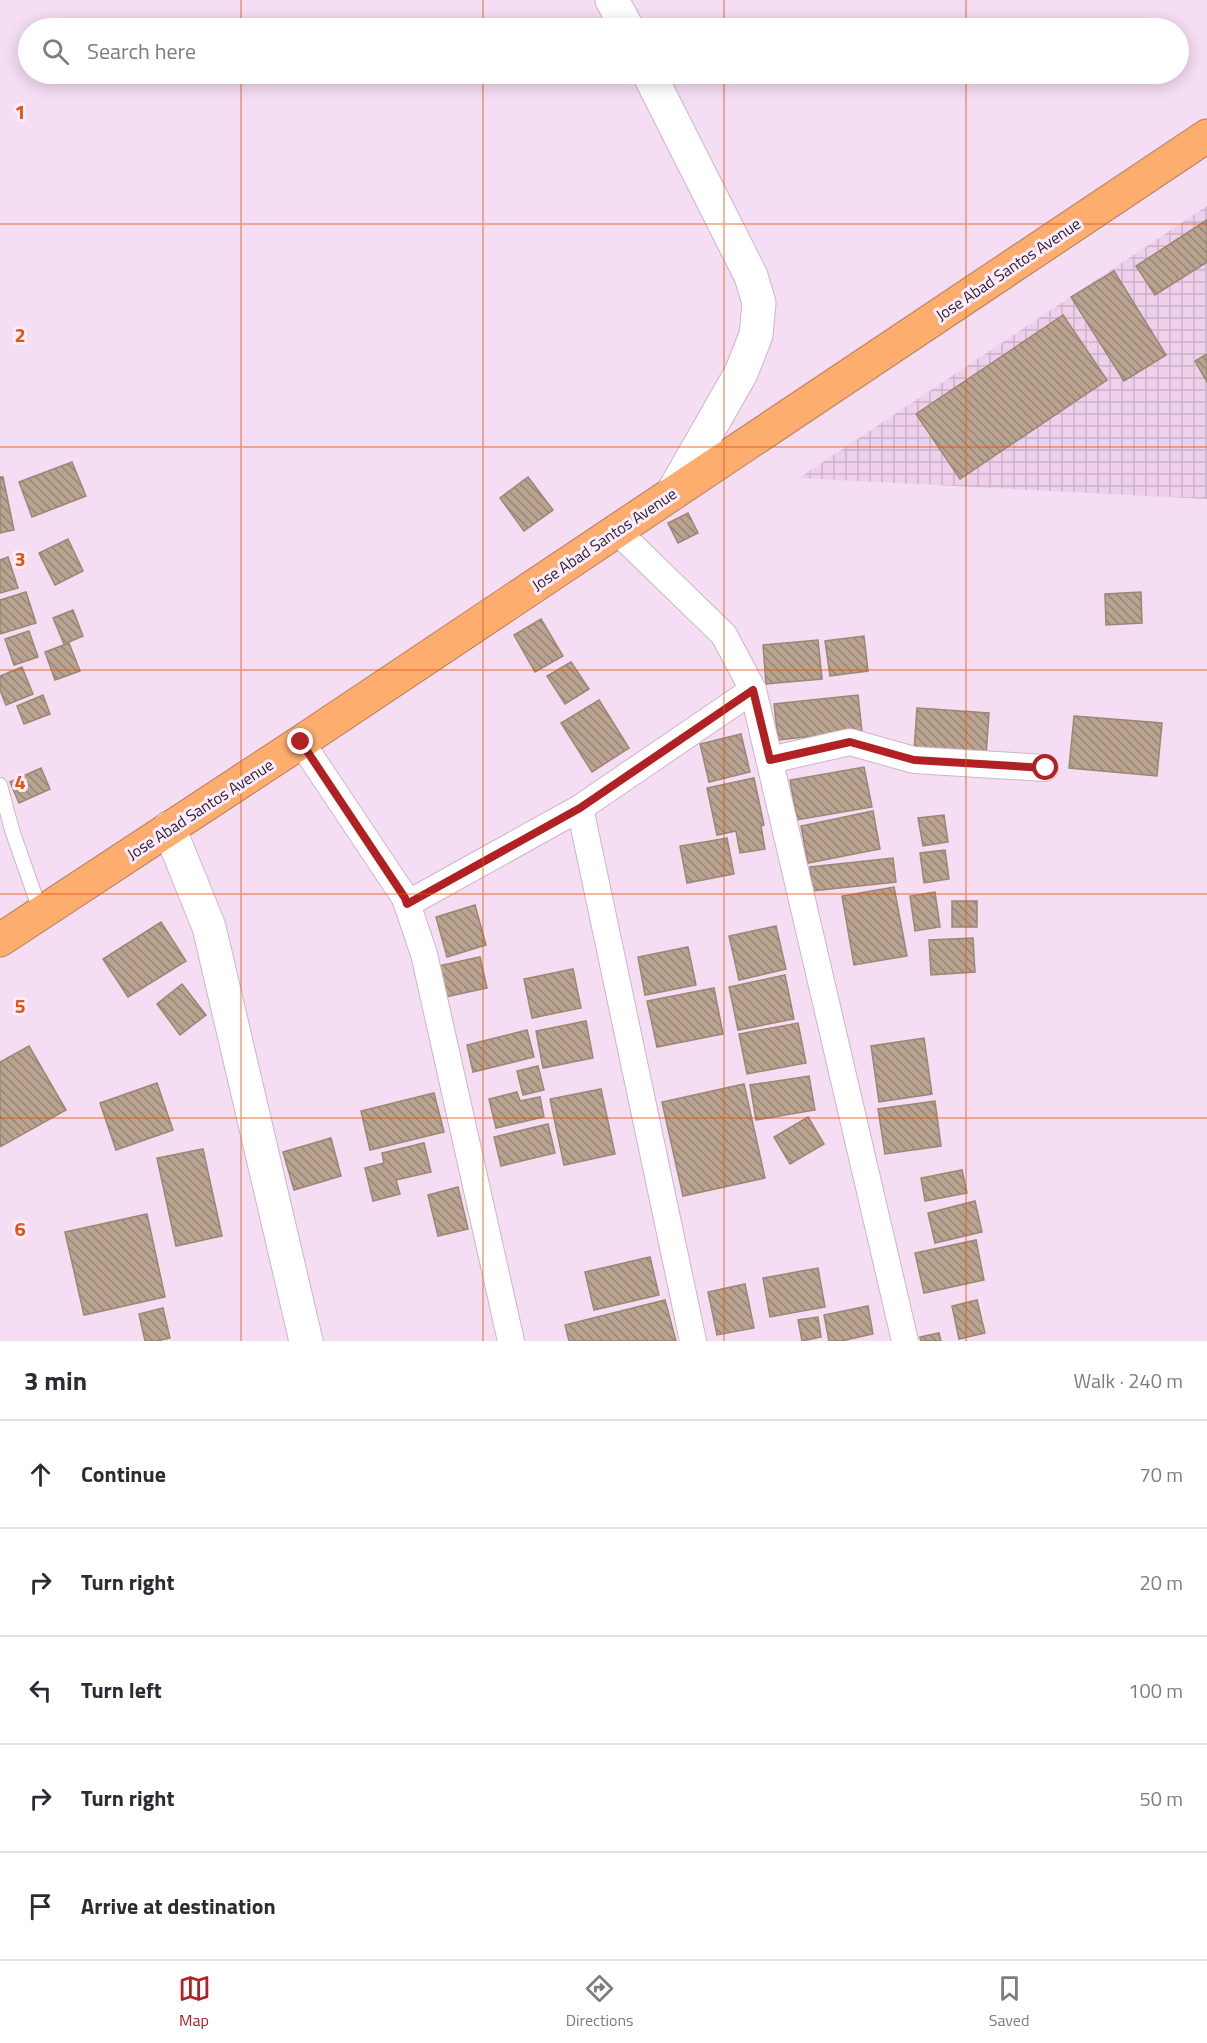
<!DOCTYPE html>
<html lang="en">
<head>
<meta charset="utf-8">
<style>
	:root { --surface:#fff; --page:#f7f7f7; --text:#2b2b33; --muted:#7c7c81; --line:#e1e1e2; --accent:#b12022 }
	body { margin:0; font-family:"Titillium Web",sans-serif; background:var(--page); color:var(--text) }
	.stop { position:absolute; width:18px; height:18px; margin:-14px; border:4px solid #b12022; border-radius:50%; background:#fff }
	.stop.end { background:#b12022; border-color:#fff; box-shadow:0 2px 6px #0008 }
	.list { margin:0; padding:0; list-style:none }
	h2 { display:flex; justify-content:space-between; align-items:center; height:78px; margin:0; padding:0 24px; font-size:26px }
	h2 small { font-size:20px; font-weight:400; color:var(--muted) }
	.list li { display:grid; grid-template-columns:39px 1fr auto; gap:18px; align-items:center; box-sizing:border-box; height:108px; padding:0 24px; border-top:2px solid var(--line) }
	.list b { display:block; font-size:22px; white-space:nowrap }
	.list em { font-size:20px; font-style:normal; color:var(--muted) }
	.icon { flex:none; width:33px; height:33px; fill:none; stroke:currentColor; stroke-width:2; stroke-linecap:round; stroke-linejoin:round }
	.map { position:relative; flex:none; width:1207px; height:1341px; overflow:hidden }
	.search { position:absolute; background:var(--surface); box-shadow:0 3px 15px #0003; left:18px; right:18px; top:18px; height:66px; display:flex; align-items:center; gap:15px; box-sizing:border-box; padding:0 21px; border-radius:33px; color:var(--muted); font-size:22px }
	.sheet { height:618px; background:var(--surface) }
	nav { display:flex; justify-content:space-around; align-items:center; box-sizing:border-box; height:84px; border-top:2px solid var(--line); background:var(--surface); font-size:16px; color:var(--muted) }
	nav a { display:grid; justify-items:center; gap:3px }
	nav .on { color:var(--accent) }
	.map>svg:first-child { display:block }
</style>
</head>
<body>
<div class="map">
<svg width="1207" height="1341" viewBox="0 0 1207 1341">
	<defs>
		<pattern id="industrial-grid" width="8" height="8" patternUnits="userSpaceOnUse" patternTransform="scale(1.5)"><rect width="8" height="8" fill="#eed0eb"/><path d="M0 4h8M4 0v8" fill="none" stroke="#ccb2ca"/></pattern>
		<pattern id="building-back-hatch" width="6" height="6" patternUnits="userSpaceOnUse" patternTransform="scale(1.5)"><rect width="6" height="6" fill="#baa390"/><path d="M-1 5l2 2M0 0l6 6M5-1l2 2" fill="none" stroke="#978476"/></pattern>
	</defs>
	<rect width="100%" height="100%" fill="#f5ddf3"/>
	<path fill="url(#industrial-grid)" d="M1207 206V499L799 478Z"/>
	<g fill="url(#building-back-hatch)" stroke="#9c8674" stroke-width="1.5">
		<path d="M1207 220V262L1155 295 1136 266Z"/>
		<path d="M1114 271 1166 355 1124 381 1071 297Z"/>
		<path d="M1063 315 1107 380 960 479 916 414Z"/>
		<path d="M1207 354V382L1195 361Z"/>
		<path d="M72 462 86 496 32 517 19 482Z"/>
		<path d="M0 477H3L14 530 0 533Z"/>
		<path d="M528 477 553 510 524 531 500 498Z"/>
		<path d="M688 513 698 533 678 543 668 523Z"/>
		<path d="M68 539 83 571 55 585 39 553Z"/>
		<path d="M8 557 18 588 0 593V560Z"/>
		<path d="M26 592 36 623 0 634V600Z"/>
		<path d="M1141 592 1142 623 1106 625 1105 594Z"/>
		<path d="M73 610 83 636 64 644 53 618Z"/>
		<path d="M541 619 563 656 535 672 514 635Z"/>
		<path d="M29 631 38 657 14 665 5 639Z"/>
		<path d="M864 636 868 671 830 676 825 641Z"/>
		<path d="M818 640 822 679 766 684 763 645Z"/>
		<path d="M69 643 80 671 55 680 45 652Z"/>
		<path d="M571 662 589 689 565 704 547 676Z"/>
		<path d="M22 667 33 694 6 705 0 690V676Z"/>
		<path d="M43 695 50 714 24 724 17 706Z"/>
		<path d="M858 695 862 731 778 740 774 704Z"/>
		<path d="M599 700 629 748 592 772 561 723Z"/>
		<path d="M917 708 989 713 986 756 914 751Z"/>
		<path d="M1074 716 1162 723 1157 776 1069 768Z"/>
		<path d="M741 734 750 772 709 782 700 744Z"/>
		<path d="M864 767 872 807 797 820 790 780Z"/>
		<path d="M41 768 50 789 19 803 10 782Z"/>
		<path d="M754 778 764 825 761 826 765 849 740 853 736 831 717 835 707 788Z"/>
		<path d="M873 811 880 849 808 863 801 826Z"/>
		<path d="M944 815 948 842 923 846 918 818Z"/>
		<path d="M727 838 734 874 687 883 680 846Z"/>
		<path d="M945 850 949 879 924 883 920 853Z"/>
		<path d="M893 858 896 882 812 891 810 867Z"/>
		<path d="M894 887 907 956 854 965 842 896Z"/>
		<path d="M935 892 940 927 915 931 910 896Z"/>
		<rect x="952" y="901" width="25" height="26"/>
		<path d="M475 905 486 945 447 957 436 917Z"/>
		<path d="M161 922 186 961 128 997 103 959Z"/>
		<path d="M776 926 786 969 739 980 729 936Z"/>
		<path d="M973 938 975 972 931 975 929 940Z"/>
		<path d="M688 947 696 985 645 995 638 957Z"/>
		<path d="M480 957 487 988 445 997 438 966Z"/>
		<path d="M573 969 581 1008 532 1018 524 979Z"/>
		<path d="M785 975 794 1019 738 1030 729 987Z"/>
		<path d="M182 984 206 1015 180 1035 157 1004Z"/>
		<path d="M714 988 723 1034 657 1047 647 1001Z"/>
		<path d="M586 1021 593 1058 543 1068 536 1031Z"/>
		<path d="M798 1023 806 1063 747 1074 739 1034Z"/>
		<path d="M527 1030 534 1057 473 1072 467 1045Z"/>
		<path d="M924 1038 932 1094 879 1102 871 1046Z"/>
		<path d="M29 1046 66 1110 0 1147V1062Z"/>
		<path d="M538 1066 544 1090 523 1095 517 1071Z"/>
		<path d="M809 1076 815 1110 756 1120 750 1085Z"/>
		<path d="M157 1083 173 1130 116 1150 100 1103Z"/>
		<path d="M744 1084 765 1178 683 1196 662 1102Z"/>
		<path d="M601 1089 615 1154 564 1165 550 1099Z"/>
		<path d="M517 1092 520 1101 540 1097 544 1117 496 1128 489 1099Z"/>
		<path d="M434 1093 444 1132 370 1150 361 1111Z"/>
		<path d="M935 1101 941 1146 885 1154 878 1109Z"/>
		<path d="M808 1117 824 1144 790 1164 774 1137Z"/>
		<path d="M548 1124 555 1153 501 1166 494 1137Z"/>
		<path d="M331 1138 341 1176 294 1190 283 1152Z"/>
		<path d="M424 1143 431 1172 396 1180 400 1194 373 1201 365 1168 384 1163 382 1153Z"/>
		<path d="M203 1149 222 1236 176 1246 157 1158Z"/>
		<path d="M962 1170 967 1193 925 1201 921 1178Z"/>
		<path d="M458 1187 468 1229 438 1236 428 1195Z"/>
		<path d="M975 1201 982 1232 935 1243 928 1213Z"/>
		<path d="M147 1214 165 1297 84 1315 65 1232Z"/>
		<path d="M976 1240 984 1280 924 1293 915 1253Z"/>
		<path d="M650 1257 659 1295 594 1310 585 1272Z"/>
		<path d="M818 1268 825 1307 770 1317 763 1278Z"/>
		<path d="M745 1284 754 1328 717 1335 708 1292Z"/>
		<path d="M665 1300 676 1341H569L565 1325Z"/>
		<path d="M977 1300 985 1333 959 1339 952 1306Z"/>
		<path d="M868 1306 873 1334 841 1341H829L824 1315Z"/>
		<path d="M163 1308 170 1338 157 1341H145L139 1314Z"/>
		<path d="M818 1317 821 1337 802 1341 798 1320Z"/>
		<path d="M939 1333 941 1341H921L920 1337Z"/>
	</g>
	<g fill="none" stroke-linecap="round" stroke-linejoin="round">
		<g stroke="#ccb6ca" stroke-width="16">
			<path id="lane" d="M0 785 12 830 41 913"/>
		</g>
		<g stroke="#ccb6ca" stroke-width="28">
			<g id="street">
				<path d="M617 531 724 635 753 690 905 1341"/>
				<path d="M301 742 405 898 424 954 511 1341"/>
				<path d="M770 760 850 742 914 760 1045 768"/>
				<path d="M580 808 693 1341"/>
				<path d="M407 904 580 808 753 690"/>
			</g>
		</g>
		<g stroke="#ccb6ca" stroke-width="35">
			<g id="secondary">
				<path d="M612 0 627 28"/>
				<path d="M649 74 751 276 759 303 756 335 741 373 672 494"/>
				<path d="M169 828 209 927 306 1341"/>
			</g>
		</g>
		<g stroke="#b47d57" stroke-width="35">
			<path id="highway" d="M0 940 301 742 1207 136"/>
		</g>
		<use href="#lane" stroke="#fff" stroke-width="14"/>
		<use href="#street" stroke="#fff" stroke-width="26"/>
		<use href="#secondary" stroke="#fff" stroke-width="33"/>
		<use href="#highway" stroke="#fdad6e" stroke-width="33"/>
	</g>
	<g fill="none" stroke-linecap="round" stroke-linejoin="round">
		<path stroke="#b12022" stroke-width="8" d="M301 742 405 898 407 904 580 808 753 690 770 760 850 742 914 760 1046 768"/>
	</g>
	<path fill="none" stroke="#df560e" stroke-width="1.5" stroke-opacity="0.55" d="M241 0V28M483 0V28M724 0V28M966 0V28M241 74V1341M483 74V1341M724 74V1341M966 74V1341M0 224H1207M0 447H1207M0 670H1207M0 894H1207M0 1118H1207"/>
	<g text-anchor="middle" stroke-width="6" stroke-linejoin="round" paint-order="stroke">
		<g font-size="16" fill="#2c232b" stroke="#ffecfe">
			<text transform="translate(1008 269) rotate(-34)" y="6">Jose Abad Santos Avenue</text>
			<text transform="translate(604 539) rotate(-34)" y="6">Jose Abad Santos Avenue</text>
			<text transform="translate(200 809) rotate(-33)" y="6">Jose Abad Santos Avenue</text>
		</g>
	</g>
	<g font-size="20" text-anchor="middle" font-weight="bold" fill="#df560e" stroke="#ffecfe" stroke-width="6" stroke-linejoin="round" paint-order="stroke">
		<text x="20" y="119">1</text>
		<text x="20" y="342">2</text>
		<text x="20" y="566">3</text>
		<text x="20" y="789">4</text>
		<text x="20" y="1013">5</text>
		<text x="20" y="1236">6</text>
	</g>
</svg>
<div class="stop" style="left:1046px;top:768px"></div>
<div class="stop end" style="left:301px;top:742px"></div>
<div class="search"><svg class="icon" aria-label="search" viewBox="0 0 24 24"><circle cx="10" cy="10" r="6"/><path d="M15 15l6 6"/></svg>Search here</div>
</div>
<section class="sheet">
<h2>3 min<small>Walk · 240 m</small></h2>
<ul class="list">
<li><svg class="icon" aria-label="ahead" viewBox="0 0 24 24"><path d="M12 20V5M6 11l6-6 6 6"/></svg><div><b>Continue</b></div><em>70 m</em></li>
<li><svg class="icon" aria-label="right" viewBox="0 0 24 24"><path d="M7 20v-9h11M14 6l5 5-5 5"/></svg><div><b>Turn right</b></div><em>20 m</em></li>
<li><svg class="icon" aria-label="left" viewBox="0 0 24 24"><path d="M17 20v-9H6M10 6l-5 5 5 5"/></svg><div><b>Turn left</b></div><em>100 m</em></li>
<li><svg class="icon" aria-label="right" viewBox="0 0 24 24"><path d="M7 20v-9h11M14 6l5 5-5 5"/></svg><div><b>Turn right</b></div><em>50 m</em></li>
<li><svg class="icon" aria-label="arrive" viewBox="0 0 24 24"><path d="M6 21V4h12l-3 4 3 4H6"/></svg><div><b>Arrive at destination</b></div></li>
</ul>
</section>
<nav>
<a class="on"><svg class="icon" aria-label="map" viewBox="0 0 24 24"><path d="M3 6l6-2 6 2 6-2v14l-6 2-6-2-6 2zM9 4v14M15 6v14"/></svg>Map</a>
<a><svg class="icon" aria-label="directions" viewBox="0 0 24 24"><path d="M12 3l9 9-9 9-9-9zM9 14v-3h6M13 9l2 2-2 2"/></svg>Directions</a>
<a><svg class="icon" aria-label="saved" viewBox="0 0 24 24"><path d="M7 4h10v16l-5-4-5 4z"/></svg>Saved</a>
</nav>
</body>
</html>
